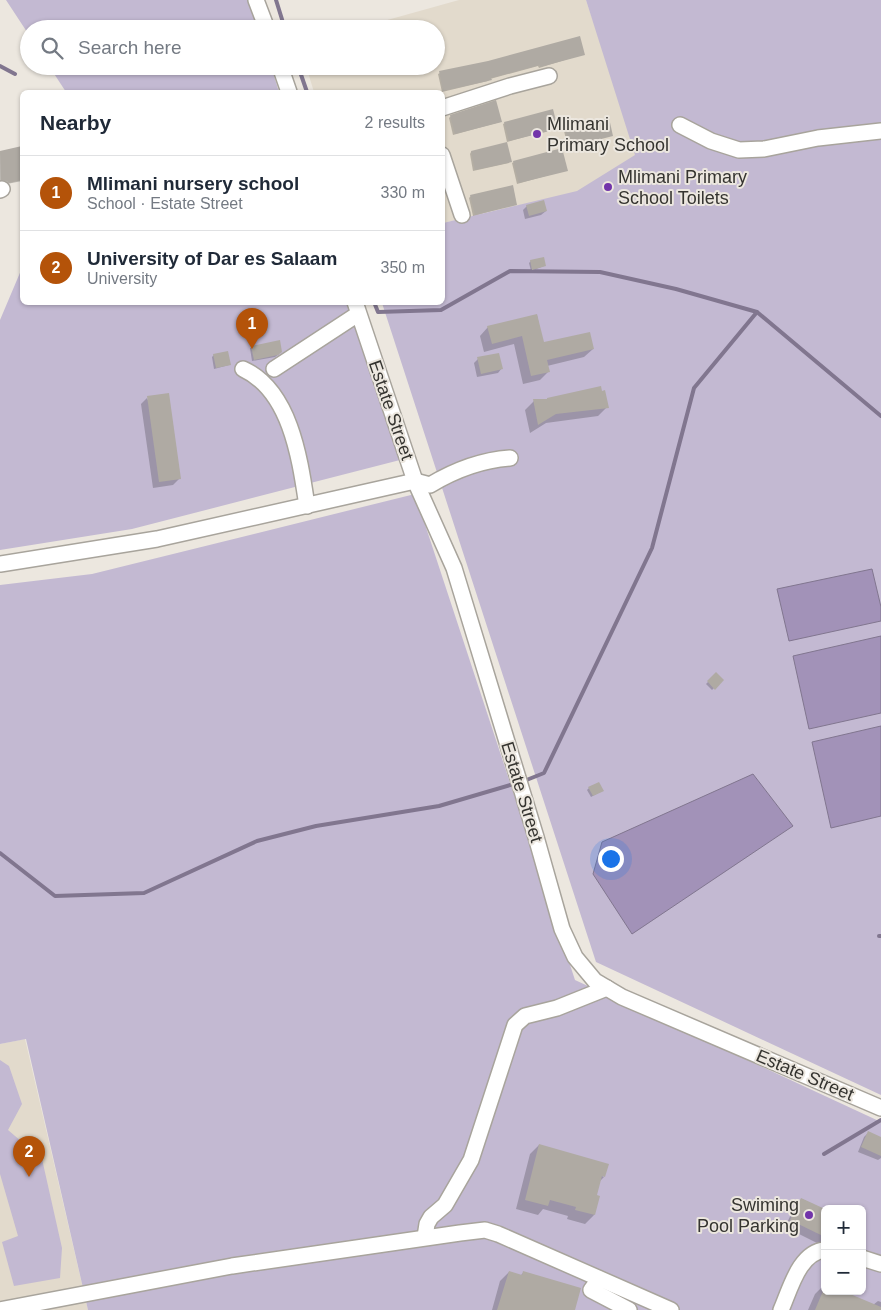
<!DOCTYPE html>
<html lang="en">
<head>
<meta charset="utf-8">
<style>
	:root { --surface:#fff; --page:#f6f6f7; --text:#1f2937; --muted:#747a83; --line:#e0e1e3; --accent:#b45309 }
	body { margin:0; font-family:Arial,sans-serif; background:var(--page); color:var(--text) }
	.controls { position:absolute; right:15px; bottom:15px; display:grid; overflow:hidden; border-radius:8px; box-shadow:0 1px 4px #0004 }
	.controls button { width:45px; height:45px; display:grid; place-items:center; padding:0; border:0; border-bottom:1px solid var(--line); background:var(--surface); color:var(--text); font:25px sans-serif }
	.you { position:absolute; left:610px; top:858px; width:18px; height:18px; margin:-12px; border:4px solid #fff; border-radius:50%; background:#1a73e8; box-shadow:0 0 0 8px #1a73e833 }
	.badge { display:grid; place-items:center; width:32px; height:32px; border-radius:50%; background:var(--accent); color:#fff; font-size:16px; font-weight:700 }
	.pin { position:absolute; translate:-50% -41px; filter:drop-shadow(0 1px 2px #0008) }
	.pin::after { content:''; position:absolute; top:26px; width:18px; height:15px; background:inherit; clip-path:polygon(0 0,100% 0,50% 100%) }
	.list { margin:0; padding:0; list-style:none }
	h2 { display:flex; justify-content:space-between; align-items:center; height:65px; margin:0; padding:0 20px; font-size:21px }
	h2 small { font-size:16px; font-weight:400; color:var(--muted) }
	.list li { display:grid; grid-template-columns:32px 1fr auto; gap:15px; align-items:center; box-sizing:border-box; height:75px; padding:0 20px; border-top:1px solid var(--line) }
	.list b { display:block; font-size:19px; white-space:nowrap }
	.list p { margin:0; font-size:16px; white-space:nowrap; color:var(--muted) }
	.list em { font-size:16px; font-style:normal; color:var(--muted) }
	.icon { flex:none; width:28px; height:28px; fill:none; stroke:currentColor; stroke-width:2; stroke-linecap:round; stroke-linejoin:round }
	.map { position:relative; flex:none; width:881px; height:1310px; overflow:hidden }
	.search { position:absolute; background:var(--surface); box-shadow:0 1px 4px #0004; left:20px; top:20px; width:425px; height:55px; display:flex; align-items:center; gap:12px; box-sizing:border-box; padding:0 18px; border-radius:28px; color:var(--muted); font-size:19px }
	.panel { position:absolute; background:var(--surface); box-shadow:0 1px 4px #0004; left:20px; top:90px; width:425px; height:215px; border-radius:8px }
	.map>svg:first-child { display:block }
</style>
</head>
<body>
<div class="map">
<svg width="881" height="1310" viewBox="0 0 881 1310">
	<rect width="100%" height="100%" fill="#ece7df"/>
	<g fill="#e2dacc">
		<path d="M459 0H586L645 176 443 223 442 92H314L306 66H436V29H355Z"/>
		<path d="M25 1039 88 1310H0V1044Z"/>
	</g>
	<g fill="#c3b9d2" fill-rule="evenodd">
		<path d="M6 0H249L259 29H29V35Z"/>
		<path d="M586 0H881V1095L596 962 382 303 442 302 443 223 577 191 635 155Z"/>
		<path d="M49 66H271L279 92H66Z"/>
		<path d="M22 268V302L349 303 400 460 132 529 0 550V320Z"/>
		<path d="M415 494 575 980 881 1122V1310H88L26 1039 0 1044V585L92 574ZM825 1209H862V1291H825Z"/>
		<path d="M0 1060 9 1066 22 1104 8 1130 42 1159 62 1248 60 1278 14 1286 2 1242 18 1236 0 1174Z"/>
	</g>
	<g fill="#a292b8" stroke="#81768f">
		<path d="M872 569 881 607V621L789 641 777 589Z"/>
		<path d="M881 636V713L809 729 793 656Z"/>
		<path d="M881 726V816L831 828 812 742Z"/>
		<path d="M753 774 793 826 632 934 593 874 602 842Z"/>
	</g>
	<g fill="#0003">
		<path d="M584 54 539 68 538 66 490 79 488 81 442 92 438 74 440 73Z"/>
		<path d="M451 116 500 122 453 135 449 118Z"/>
		<path d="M505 123 556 128 507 142 503 124Z"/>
		<path d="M566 130 612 135 568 148 564 131Z"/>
		<path d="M506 144 510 161 509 163 473 171 470 154 471 152Z"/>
		<path d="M21 147 22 181 7 184 0 182V152Z"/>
		<path d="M514 162 567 170 517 184 512 163Z"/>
		<path d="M471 196 516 204 473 216 469 198Z"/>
		<path d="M527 206 546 211 541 215 525 219 523 210Z"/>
		<path d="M531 261 544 266 531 271 529 263Z"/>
		<path d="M537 315 543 344 593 349 584 357 547 366 548 372 540 380 523 384 514 344 484 352 480 336 488 327Z"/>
		<path d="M252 347 279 354 275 357 252 361 250 348Z"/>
		<path d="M214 355 229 365 214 369 212 357Z"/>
		<path d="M478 359 502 368 498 373 477 377 474 363Z"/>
		<path d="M147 398 179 479 173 485 153 488 141 404Z"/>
		<path d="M534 401 607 407 598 416 546 423 530 433 525 410Z"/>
		<path d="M716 674 722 680 712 690 706 684Z"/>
		<path d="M589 788 602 791 591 797 587 790Z"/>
		<path d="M868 1133 881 1138V1158L878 1160 858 1152 864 1137Z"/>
		<path d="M539 1145 604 1177 600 1181 595 1196 599 1197 594 1215 585 1224 567 1219 568 1216 543 1209 538 1215 516 1209 530 1154Z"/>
		<path d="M802 1199 825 1210V1247L785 1227 795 1206Z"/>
		<path d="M509 1272 520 1276 523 1273 574 1310H492L500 1281Z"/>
		<path d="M825 1284V1291H847L846 1294 873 1305 878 1301 881 1302V1310H808L815 1294Z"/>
	</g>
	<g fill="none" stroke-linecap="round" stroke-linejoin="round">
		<g stroke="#81768f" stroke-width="4">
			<path d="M276 0 285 29"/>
			<path d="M0 66 15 74"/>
			<path d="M298 66 307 92"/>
			<path d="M374 302 378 312 441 310 510 271 600 272 676 289 757 312 881 416"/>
			<path d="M524 781 544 773 652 548 694 388 757 312"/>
			<path d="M0 853 55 896 144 893 257 841 316 826 439 806 517 783"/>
			<path d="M879 936H881"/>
			<path d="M824 1154 881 1120"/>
		</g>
	</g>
	<g fill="#afaaa3">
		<path d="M580 36 585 55 540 67V65L491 78 492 80 443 91 439 71 488 61Z"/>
		<path d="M496 100 502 122 455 134 450 115Z"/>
		<path d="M553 109 558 129 509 141 504 122Z"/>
		<path d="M609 118 613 136 570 147 565 129Z"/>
		<path d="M507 142 512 162 475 170 471 151Z"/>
		<path d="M22 146V180L9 183 7 181 1 180 0 151Z"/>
		<path d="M562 148 568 171 519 183 513 161Z"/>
		<path d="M513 185 517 205 475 215 470 195Z"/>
		<path d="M544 200 547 211 529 216 526 205Z"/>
		<path d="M544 257 546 266 532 270 530 260Z"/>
		<path d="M537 314 544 342 590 332 594 349 547 360 550 372 531 376 522 336 492 344 487 326Z"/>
		<path d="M280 340 282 352 278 355 254 360 251 346Z"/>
		<path d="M228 351 231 365 216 368 213 354Z"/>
		<path d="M499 353 503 369 481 374 477 357Z"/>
		<path d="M601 386 602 391 605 390 609 408 556 414 538 425 533 399H547V398Z"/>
		<path d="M169 393 181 479 159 482 147 396Z"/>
		<path d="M716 672 724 680 715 690 707 681Z"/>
		<path d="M599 782 604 791 593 796 588 787Z"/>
		<path d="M868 1131 881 1137V1156L861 1147Z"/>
		<path d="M539 1144 609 1164 605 1177 602 1176 597 1195 600 1196 595 1215 575 1210 576 1207 550 1200 548 1206 525 1200Z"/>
		<path d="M801 1198 825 1209V1237L790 1220Z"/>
		<path d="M509 1271 522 1275 523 1271 581 1288 575 1310H497Z"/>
		<path d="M823 1291H843L881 1307V1310H815Z"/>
	</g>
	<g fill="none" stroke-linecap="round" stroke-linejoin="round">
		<g stroke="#a8a49c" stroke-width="18">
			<g id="minor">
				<path d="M256 0 267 29"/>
				<path d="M280 66 289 92"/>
				<path d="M442 108 510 86 549 76"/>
				<path d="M680 125 711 141 739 150 764 149 818 138 881 131"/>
				<path d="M442 155 462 215"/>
				<path d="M0 190 2 189"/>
				<path d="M355 302 415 481 454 568 536 837 562 929 575 957 595 981 622 997 881 1108"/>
				<path d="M243 369C291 391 300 460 307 506"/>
				<path d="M274 369 358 314"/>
				<path d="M0 564 157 539 415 481 430 485C455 470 482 460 510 458"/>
				<path d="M425 1237 427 1224 431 1217 445 1205 471 1160 515 1025 525 1016 557 1008 607 988"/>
				<path d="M862 1258 881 1264"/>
				<path d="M599 1279 591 1290 629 1310"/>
				<path d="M0 1310 232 1266 460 1233 485 1230 498 1234 671 1310"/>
				<path d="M781 1310C790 1290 799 1252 825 1250"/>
			</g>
		</g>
		<use href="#minor" stroke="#fff" stroke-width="15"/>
	</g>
	<g fill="#7234aa" stroke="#ece7df" stroke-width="2">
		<circle cx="537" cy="134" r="5"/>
		<circle cx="608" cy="187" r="5"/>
		<circle cx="809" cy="1215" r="5"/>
	</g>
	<g text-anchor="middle" stroke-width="4" stroke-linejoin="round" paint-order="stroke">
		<g font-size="18" fill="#353430" stroke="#ece7df" text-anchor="start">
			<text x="547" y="130">Mlimani<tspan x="547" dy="21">Primary School</tspan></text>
			<text x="618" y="183">Mlimani Primary<tspan x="618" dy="21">School Toilets</tspan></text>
			<text x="799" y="1211" text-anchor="end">Swiming<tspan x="799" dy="21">Pool Parking</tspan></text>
		</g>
		<g font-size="18" fill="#353430" stroke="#ece7df">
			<text transform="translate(391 410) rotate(71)" y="6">Estate Street</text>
			<text transform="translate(522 792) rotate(73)" y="6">Estate Street</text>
			<text transform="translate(805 1075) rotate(23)" y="6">Estate Street</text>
		</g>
	</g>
</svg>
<div class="controls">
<button>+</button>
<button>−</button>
</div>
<div class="you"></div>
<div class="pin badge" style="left:252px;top:349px">1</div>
<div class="pin badge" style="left:29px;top:1177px">2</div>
<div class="search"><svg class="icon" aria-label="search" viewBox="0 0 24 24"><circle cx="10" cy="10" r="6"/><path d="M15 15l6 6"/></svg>Search here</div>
<section class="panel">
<h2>Nearby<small>2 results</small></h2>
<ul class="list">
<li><span class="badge">1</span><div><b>Mlimani nursery school</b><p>School · Estate Street</p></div><em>330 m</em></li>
<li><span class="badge">2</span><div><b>University of Dar es Salaam</b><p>University</p></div><em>350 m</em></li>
</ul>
</section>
</div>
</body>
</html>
